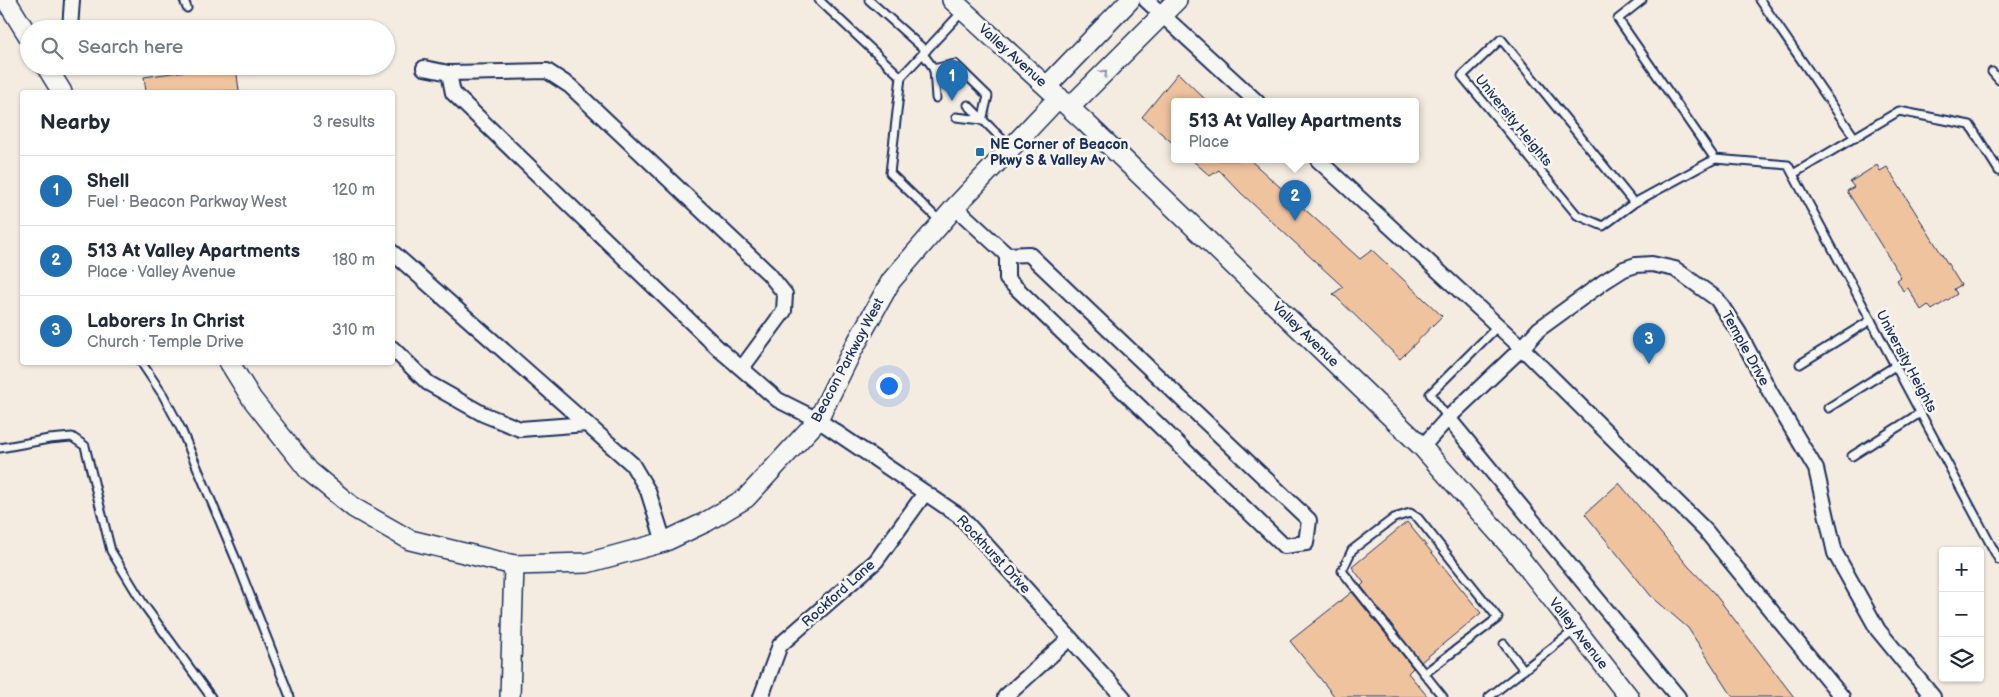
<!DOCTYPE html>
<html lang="en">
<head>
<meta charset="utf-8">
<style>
	:root { --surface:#fff; --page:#f2f2f3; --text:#1f2937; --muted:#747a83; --line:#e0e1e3; --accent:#1f6fb2 }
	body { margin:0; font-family:"Balsamiq Sans",sans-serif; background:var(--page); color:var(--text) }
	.controls { position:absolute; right:15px; bottom:15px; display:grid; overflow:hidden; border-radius:5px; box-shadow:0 1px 4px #0004 }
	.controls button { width:45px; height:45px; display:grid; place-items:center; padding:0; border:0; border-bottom:1px solid var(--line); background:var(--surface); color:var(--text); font:25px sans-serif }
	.you { position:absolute; left:888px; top:385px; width:18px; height:18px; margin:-12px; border:4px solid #fff; border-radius:50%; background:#1a73e8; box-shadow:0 0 0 8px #1a73e833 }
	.badge { display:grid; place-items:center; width:32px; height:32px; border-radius:50%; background:var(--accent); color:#fff; font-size:16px; font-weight:700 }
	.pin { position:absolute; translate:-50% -41px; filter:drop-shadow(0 1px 2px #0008) }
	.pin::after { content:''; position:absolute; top:26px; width:18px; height:15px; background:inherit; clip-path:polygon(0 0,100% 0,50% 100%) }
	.popup { position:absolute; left:1171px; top:98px; width:248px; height:65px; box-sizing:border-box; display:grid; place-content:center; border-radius:5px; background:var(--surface); filter:drop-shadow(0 1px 4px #0005); font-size:16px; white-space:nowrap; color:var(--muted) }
	.popup b { font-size:19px; color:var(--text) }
	.popup::after { content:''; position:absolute; left:50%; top:100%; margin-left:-10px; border:10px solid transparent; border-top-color:var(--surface) }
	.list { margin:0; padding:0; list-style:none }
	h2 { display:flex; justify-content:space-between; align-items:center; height:65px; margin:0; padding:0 20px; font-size:21px }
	h2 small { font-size:16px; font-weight:400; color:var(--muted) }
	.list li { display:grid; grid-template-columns:32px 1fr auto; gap:15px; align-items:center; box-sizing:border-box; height:70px; padding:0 20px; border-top:1px solid var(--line) }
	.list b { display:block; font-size:19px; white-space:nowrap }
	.list p { margin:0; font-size:16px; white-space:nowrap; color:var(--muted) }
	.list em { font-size:16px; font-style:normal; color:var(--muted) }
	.icon { flex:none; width:28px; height:28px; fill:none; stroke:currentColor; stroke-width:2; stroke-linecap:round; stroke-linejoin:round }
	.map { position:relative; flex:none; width:1999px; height:697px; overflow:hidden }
	.search { position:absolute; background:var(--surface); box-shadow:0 1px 4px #0004; left:20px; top:20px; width:375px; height:55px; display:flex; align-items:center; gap:12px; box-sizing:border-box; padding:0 18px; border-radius:28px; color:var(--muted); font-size:19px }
	.panel { position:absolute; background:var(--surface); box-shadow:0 1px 4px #0004; left:20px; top:90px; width:375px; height:275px; border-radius:5px }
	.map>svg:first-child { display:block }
</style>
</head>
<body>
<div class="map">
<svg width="1999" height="697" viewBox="0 0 1999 697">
	<rect width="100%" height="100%" fill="#f5ece1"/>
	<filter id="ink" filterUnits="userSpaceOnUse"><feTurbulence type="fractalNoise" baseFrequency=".02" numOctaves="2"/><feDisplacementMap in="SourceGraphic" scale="10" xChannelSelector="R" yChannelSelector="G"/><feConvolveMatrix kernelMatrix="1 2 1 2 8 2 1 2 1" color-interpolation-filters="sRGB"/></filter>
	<g filter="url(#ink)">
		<g fill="#f0c39f" stroke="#1b2f5e">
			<path d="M220 66H236L239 91 146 92 144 77Z"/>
			<path d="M1178 73 1208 102H1175V145L1142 117Z"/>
			<path d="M1192 160H1250L1360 259 1372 250 1442 316 1400 359 1333 294 1343 287 1241 193 1219 170 1210 176Z"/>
			<path d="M1877 165 1880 171 1887 167 1961 285 1954 289 1957 294 1932 310 1928 305 1921 310 1908 288 1903 291 1897 280 1901 277 1847 191 1854 187 1850 182Z"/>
			<path d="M1619 483 1689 567 1714 593 1794 697H1733L1688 628 1651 596 1585 514Z"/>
			<path d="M1407 522 1481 613 1421 662 1361 586 1364 583 1352 567Z"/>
			<path d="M1352 592 1413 668 1408 673 1428 697H1335L1290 641Z"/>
		</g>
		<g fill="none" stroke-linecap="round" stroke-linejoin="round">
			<g stroke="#1b2f5e" stroke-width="11">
				<g id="lane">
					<path d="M184 0 187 8"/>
					<path d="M819 0 901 77"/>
					<path d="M869 0 926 51"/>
					<path d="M1760 0 1855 138"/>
					<path d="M923 54 947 86"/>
					<path d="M933 69 955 64 988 96 982 121"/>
					<path d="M934 69 936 98"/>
					<path d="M1992 72 1999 80"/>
					<path d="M968 105 1011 148"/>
					<path d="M956 117 982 120"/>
					<path d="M1715 159 1788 165 1999 560"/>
					<path d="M1793 174 1899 111 1970 125 1999 171"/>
					<path d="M1634 203 1501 39 1462 76 1577 215 1603 226 1634 203 1715 159 1618 19 1642 0"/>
					<path d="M941 222 890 173 901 77 962 12"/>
					<path d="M141 362 163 395 181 429 237 562 290 697"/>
					<path d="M1800 364 1871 320"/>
					<path d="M1828 408 1895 366"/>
					<path d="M1448 418 1430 394 1498 326"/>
					<path d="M0 448 49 439 72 437 85 446 111 551 144 605 211 697"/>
					<path d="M1852 456 1920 413"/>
					<path d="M1504 644 1524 670"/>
					<path d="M1425 673 1498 618 1418 518 1410 513 1394 518 1352 550 1342 571 1443 697"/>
					<path d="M1489 697 1576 629"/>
				</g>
			</g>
			<g stroke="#1b2f5e" stroke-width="18">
				<g id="street">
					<path d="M1146 0 1257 102"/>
					<path d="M70 29 72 0"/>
					<path d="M424 68 449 73 547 71 570 86 769 274 785 294 784 311 742 368"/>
					<path d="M449 73 453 93 720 350 778 400 818 420 961 517 1123 697"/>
					<path d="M1318 160 1522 348 1705 530 1842 697"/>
					<path d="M955 207 1007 255"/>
					<path d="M392 252 632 464 648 491 664 542"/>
					<path d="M1029 254 1309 520 1306 543 1284 546 1007 279V255Z"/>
					<path d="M392 348 428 383 483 414 520 429 587 424"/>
					<path d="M1448 418 1678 697"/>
					<path d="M1422 447 1448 418 1522 348 1539 329 1605 281 1624 269 1636 265 1652 264 1675 269 1717 299 1739 333 1770 392 1816 469 1835 553 1878 630 1933 697"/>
					<path d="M761 697 780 645 876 561 925 493"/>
					<path d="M1005 697 1070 638"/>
				</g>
			</g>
			<g stroke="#1b2f5e" stroke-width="22">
				<g id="secondary">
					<path d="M6 0 29 37"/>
					<path d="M952 0 1085 122 1422 447 1516 553 1629 697"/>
					<path d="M46 66 62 92"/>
					<path d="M1047 86 1130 0"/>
					<path d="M1070 107 1177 0"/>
					<path d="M229 362 252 399 309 471 354 508 410 540 514 565 587 563 664 542 706 522 746 498 818 420 852 351 891 281 955 207 1059 97"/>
					<path d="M510 697 514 565"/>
				</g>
			</g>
			<use href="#lane" stroke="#f6f6f2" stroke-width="7"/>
			<use href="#street" stroke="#f6f6f2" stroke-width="14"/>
			<use href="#secondary" stroke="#f6f6f2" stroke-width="19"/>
		</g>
		<defs><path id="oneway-chevron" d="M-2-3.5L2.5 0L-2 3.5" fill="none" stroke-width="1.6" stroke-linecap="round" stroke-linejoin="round" transform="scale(1.25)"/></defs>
		<use stroke="#8892a8" href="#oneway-chevron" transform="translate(1104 73) rotate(-45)"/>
	</g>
	<rect fill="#1f6fb2" stroke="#f6f6f2" stroke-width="2" x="975" y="147" width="10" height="10" rx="2.5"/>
	<g text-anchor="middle" stroke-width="5" stroke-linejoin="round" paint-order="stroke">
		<g font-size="14" fill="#1b2f5e" stroke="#f6f6f2">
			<text transform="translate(1013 55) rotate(42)" y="5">Valley Avenue</text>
			<text transform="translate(1514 120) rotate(51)" y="5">University Heights</text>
			<text transform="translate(1306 334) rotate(44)" y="5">Valley Avenue</text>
			<text transform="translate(1746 348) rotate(61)" y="5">Temple Drive</text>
			<text transform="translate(847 360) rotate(-62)" y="5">Beacon Parkway West</text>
			<text transform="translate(1907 361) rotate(62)" y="5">University Heights</text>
			<text transform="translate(994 554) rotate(47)" y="5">Rockhurst Drive</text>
			<text transform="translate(838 593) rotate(-42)" y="5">Rockford Lane</text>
			<text transform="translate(1579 633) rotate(52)" y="5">Valley Avenue</text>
		</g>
		<g font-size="14" font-weight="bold" fill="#1b2f5e" stroke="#f6f6f2" text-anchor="start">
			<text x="990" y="149">NE Corner of Beacon<tspan x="990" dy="16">Pkwy S &amp; Valley Av</tspan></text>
		</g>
	</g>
</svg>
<div class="controls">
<button>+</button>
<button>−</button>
<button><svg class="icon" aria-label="layers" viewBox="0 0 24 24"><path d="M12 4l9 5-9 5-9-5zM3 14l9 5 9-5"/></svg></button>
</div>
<div class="you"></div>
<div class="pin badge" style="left:952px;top:101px">1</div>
<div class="pin badge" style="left:1295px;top:221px">2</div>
<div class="popup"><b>513 At Valley Apartments</b>Place</div>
<div class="pin badge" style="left:1649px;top:364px">3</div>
<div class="search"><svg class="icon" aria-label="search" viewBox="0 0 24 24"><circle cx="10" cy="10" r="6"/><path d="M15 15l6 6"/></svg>Search here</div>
<section class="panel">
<h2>Nearby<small>3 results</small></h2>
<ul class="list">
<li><span class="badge">1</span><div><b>Shell</b><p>Fuel · Beacon Parkway West</p></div><em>120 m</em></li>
<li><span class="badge">2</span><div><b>513 At Valley Apartments</b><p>Place · Valley Avenue</p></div><em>180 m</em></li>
<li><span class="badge">3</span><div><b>Laborers In Christ</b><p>Church · Temple Drive</p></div><em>310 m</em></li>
</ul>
</section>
</div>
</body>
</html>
